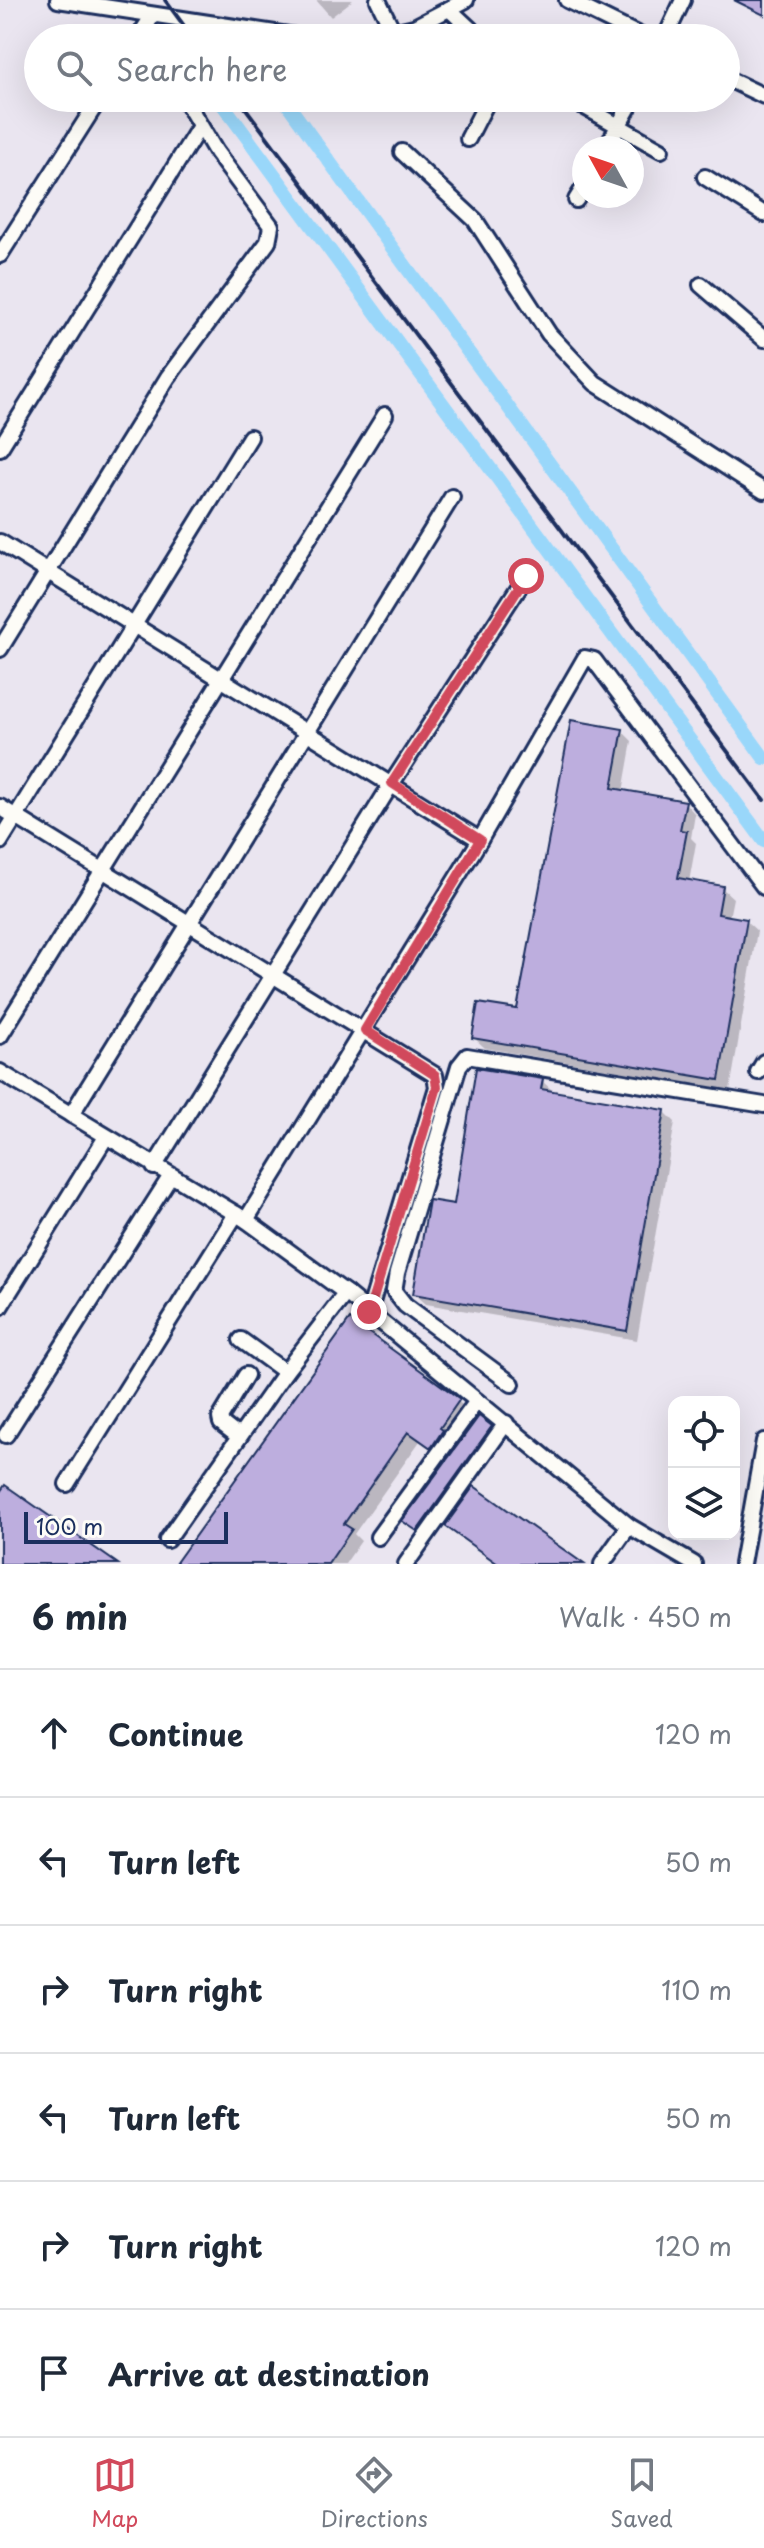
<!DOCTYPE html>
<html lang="en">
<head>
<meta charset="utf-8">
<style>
	:root { --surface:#fff; --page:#f2f2f3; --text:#1f2937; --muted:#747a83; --line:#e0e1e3; --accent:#d1495b }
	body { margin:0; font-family:"Playpen Sans",sans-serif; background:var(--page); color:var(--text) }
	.controls { position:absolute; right:24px; bottom:24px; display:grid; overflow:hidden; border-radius:16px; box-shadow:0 8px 32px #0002 }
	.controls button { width:72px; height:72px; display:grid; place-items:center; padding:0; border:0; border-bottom:2px solid var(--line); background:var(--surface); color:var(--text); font:40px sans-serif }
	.compass { position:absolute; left:572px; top:136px; width:72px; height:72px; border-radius:50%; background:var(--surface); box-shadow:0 8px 32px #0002; rotate:310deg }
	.scale { position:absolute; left:24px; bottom:20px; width:204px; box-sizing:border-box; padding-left:8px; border:4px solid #1b2f5e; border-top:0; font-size:22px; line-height:28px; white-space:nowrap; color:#1b2f5e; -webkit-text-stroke:6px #fdfcf7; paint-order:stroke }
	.stop { position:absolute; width:24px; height:24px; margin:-18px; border:6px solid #d1495b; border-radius:50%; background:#fff }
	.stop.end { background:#d1495b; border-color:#fff; box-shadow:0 2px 8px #0008 }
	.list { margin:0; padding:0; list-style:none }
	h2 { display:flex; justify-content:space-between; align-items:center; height:104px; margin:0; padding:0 32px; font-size:34px }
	h2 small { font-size:26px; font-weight:400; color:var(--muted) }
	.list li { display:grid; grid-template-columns:52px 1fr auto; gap:24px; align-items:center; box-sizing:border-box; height:128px; padding:0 32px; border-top:2px solid var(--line) }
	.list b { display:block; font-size:30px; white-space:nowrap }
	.list em { font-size:26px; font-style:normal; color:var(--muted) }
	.icon { flex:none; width:44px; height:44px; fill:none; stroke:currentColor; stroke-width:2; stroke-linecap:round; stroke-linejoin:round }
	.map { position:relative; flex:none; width:764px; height:1564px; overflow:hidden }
	.search { position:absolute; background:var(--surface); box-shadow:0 8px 32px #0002; left:24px; right:24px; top:24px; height:88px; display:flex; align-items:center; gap:20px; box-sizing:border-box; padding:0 28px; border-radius:44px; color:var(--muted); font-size:30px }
	.sheet { height:872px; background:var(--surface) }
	nav { display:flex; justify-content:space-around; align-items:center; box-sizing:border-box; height:112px; border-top:2px solid var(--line); background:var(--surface); font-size:22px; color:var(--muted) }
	nav a { display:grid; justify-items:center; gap:4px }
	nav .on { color:var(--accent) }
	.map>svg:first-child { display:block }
</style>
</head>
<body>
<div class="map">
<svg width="764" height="1564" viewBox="0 0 764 1564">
	<rect width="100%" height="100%" fill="#eae5f0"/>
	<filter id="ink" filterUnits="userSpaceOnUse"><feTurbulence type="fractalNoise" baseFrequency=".0125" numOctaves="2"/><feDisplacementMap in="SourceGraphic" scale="16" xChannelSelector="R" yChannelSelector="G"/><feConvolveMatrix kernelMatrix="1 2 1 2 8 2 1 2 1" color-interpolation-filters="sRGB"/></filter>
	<g filter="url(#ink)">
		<g fill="#0003">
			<path d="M316 0H353L331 17Z"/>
			<path d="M622 731 632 741 623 792 685 803 695 814 691 838 696 843 689 882 722 888 733 898 729 918 746 921 757 931 730 1090 485 1048 474 1038 518 1012Z"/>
			<path d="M542 1081 553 1091 664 1111 675 1122 637 1340 426 1304 415 1294 455 1206Z"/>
			<path d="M458 1401 469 1412 442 1457 420 1441 354 1534 361 1541 345 1564H180Z"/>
			<path d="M490 1427 500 1437 427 1539 405 1521Z"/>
			<path d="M448 1526 580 1564H496Z"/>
		</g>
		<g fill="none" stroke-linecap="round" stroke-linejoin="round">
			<g stroke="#99d7fa" stroke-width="14">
				<path d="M218 98 764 841"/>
				<path d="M283 98 764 758"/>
			</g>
		</g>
		<g fill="#bdaede" stroke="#1b2f5e" stroke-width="2">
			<path d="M734 0H764V15Z"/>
			<path d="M571 720 623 729 612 788 686 801 680 830 687 831 678 878 723 886 718 914 747 919 719 1080 472 1038 478 1003 517 1009Z"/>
			<path d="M476 1068 543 1079 541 1089 665 1110 627 1331 413 1294 429 1200 454 1204Z"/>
			<path d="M350 1319 460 1399 440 1428 443 1430 431 1448 408 1432 344 1524 352 1529 328 1564H175Z"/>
			<path d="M479 1416 492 1426 417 1531 402 1521Z"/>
			<path d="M5 1485 118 1564H0V1492Z"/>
			<path d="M474 1486 584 1564H498L445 1526Z"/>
		</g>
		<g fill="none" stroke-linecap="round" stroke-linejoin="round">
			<g stroke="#1b2f5e" stroke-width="20">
				<g id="minor">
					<path d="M58 0 308 38"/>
					<path d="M378 0 394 33"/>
					<path d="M567 0 645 38"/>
					<path d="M449 9 480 38"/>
					<path d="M138 38 153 15"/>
					<path d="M368 38 414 27 466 0"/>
					<path d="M665 38 683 0"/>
					<path d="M726 78 764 96"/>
					<path d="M569 98 661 150"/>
					<path d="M468 139 489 98"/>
					<path d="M606 148 634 98"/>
					<path d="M402 152 475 220 549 334 595 383 764 491"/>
					<path d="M705 177 764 214"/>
					<path d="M576 200 584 187"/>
					<path d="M0 255 100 98"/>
					<path d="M701 285 764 339"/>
					<path d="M0 448 200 126"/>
					<path d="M0 542 480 840"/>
					<path d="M0 649 168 377 268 242 271 226 216 152 184 98"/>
					<path d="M0 807 435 1075 437 1087 369 1312"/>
					<path d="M0 842 250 437"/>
					<path d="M0 1036 385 415"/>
					<path d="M0 1072 246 1220 346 1293 629 1526 694 1564"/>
					<path d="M758 1072 764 1062"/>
					<path d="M71 1115 452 497"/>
					<path d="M154 1167 392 783 526 576"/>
					<path d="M246 1220 480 840 585 658 594 660 764 887"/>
					<path d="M0 1307 106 1137"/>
					<path d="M241 1340 285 1372"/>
					<path d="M512 1384 405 1305 394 1291 397 1273 459 1066 467 1056 764 1105"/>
					<path d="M6 1435 170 1177"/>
					<path d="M239 1437 221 1423 220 1418 246 1375"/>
					<path d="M67 1484 236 1214"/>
					<path d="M378 1537 477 1401"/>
					<path d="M167 1540 285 1372 346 1293"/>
					<path d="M406 1564 506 1423"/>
					<path d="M602 1564 629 1526"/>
					<path d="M742 1564 764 1441"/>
				</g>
			</g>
			<use href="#minor" stroke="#fdfcf7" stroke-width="14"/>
			<g stroke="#1b2f5e" stroke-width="4">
				<path d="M165 0 193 38"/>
				<path d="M238 98 764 800"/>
			</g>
		</g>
	</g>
	<g fill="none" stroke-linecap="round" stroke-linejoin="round" filter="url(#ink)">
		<path stroke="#d1495b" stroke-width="10" d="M369 1312 437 1087 435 1075 365 1030 480 840 392 783 526 576"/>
	</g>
</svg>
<div class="controls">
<button><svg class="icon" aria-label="locate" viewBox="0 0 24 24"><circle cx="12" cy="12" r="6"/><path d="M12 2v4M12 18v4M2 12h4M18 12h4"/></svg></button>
<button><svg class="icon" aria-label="layers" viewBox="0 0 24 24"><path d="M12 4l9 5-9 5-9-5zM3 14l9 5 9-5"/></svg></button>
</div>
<svg class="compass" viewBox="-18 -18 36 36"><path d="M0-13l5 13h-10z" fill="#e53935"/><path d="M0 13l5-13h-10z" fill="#747a83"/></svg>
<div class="scale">100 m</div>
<div class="stop" style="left:526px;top:576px"></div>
<div class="stop end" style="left:369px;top:1312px"></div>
<div class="search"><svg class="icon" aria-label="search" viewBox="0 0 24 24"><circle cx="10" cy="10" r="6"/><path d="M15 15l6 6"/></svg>Search here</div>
</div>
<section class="sheet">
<h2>6 min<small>Walk · 450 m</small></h2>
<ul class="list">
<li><svg class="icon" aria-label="ahead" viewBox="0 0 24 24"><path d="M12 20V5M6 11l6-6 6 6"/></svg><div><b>Continue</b></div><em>120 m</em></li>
<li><svg class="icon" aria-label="left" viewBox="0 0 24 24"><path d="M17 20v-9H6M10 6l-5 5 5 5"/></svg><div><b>Turn left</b></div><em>50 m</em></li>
<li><svg class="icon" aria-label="right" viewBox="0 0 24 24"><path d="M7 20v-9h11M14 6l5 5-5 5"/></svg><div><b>Turn right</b></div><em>110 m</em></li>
<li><svg class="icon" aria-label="left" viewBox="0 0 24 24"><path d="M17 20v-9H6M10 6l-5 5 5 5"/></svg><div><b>Turn left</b></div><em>50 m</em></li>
<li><svg class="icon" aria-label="right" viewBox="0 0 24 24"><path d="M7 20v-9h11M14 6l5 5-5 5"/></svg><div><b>Turn right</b></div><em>120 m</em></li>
<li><svg class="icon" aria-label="arrive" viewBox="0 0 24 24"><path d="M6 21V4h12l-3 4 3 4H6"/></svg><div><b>Arrive at destination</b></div></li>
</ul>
</section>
<nav>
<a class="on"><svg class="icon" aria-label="map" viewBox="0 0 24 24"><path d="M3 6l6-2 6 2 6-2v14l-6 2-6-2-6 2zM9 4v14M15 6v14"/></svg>Map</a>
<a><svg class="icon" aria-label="directions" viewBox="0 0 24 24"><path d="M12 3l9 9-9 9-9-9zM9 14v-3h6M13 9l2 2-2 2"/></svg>Directions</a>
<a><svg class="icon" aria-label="saved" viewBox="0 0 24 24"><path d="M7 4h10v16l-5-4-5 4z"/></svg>Saved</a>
</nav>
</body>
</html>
